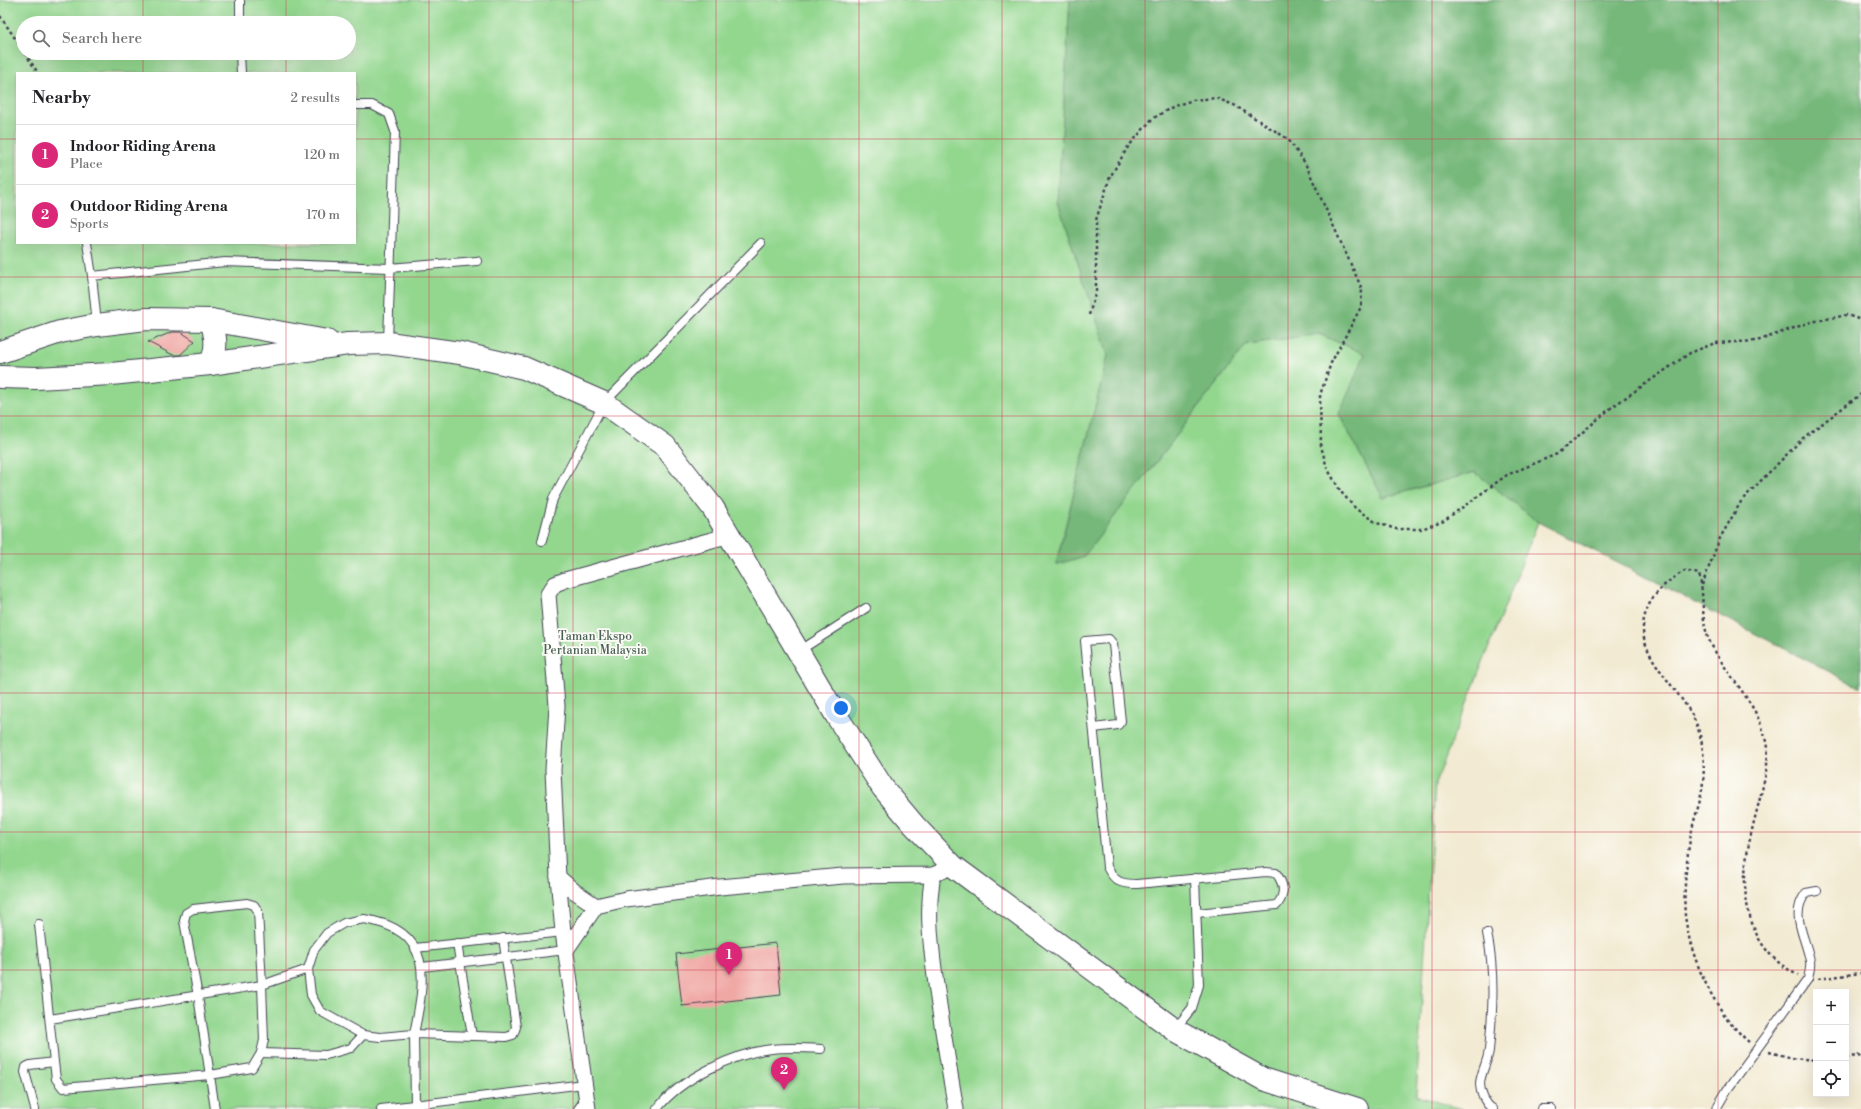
<!DOCTYPE html>
<html lang="en">
<head>
<meta charset="utf-8">
<style>
	:root { --surface:#fff; --page:#f6f6f6; --text:#202124; --muted:#757577; --line:#e0e0e0; --accent:#db2777 }
	body { margin:0; font-family:"Libre Bodoni",serif; background:var(--page); color:var(--text) }
	.controls { position:absolute; right:12px; bottom:12px; display:grid; overflow:hidden; border-radius:0px; box-shadow:0 4px 16px #0002 }
	.controls button { width:36px; height:36px; display:grid; place-items:center; padding:0; border:0; border-bottom:1px solid var(--line); background:var(--surface); color:var(--text); font:20px sans-serif }
	.you { position:absolute; left:841px; top:708px; width:14px; height:14px; margin:-10px; border:3px solid #fff; border-radius:50%; background:#1a73e8; box-shadow:0 0 0 6px #1a73e833 }
	.badge { display:grid; place-items:center; width:26px; height:26px; border-radius:50%; background:var(--accent); color:#fff; font-size:13px; font-weight:700 }
	.pin { position:absolute; translate:-50% -33px; filter:drop-shadow(0 1px 2px #0008) }
	.pin::after { content:''; position:absolute; top:21px; width:14px; height:12px; background:inherit; clip-path:polygon(0 0,100% 0,50% 100%) }
	.list { margin:0; padding:0; list-style:none }
	h2 { display:flex; justify-content:space-between; align-items:center; height:52px; margin:0; padding:0 16px; font-size:17px }
	h2 small { font-size:13px; font-weight:400; color:var(--muted) }
	.list li { display:grid; grid-template-columns:26px 1fr auto; gap:12px; align-items:center; box-sizing:border-box; height:60px; padding:0 16px; border-top:1px solid var(--line) }
	.list b { display:block; font-size:15px; white-space:nowrap }
	.list p { margin:0; font-size:13px; white-space:nowrap; color:var(--muted) }
	.list em { font-size:13px; font-style:normal; color:var(--muted) }
	.icon { flex:none; width:22px; height:22px; fill:none; stroke:currentColor; stroke-width:2; stroke-linecap:round; stroke-linejoin:round }
	.map { position:relative; flex:none; width:1861px; height:1109px; overflow:hidden }
	.search { position:absolute; background:var(--surface); box-shadow:0 4px 16px #0002; left:16px; top:16px; width:340px; height:44px; display:flex; align-items:center; gap:10px; box-sizing:border-box; padding:0 14px; border-radius:22px; color:var(--muted); font-size:15px }
	.panel { position:absolute; background:var(--surface); box-shadow:0 4px 16px #0002; left:16px; top:72px; width:340px; height:172px; border-radius:0px }
	.map>svg:first-child { display:block }
</style>
</head>
<body>
<div class="map">
<svg width="1861" height="1109" viewBox="0 0 1861 1109">
	<rect width="100%" height="100%" fill="#fdfcf7"/>
	<filter id="ink" filterUnits="userSpaceOnUse"><feTurbulence type="fractalNoise" baseFrequency=".025" numOctaves="2"/><feDisplacementMap in="SourceGraphic" scale="8" xChannelSelector="R" yChannelSelector="G"/><feConvolveMatrix kernelMatrix="1 2 1 2 8 2 1 2 1" color-interpolation-filters="sRGB"/></filter>
	<filter id="wash" filterUnits="userSpaceOnUse"><feTurbulence type="fractalNoise" baseFrequency=".012" numOctaves="4" result="noise"/><feDisplacementMap in="SourceGraphic" scale="16" xChannelSelector="R" yChannelSelector="G"/><feGaussianBlur stdDeviation="0.9" result="paint"/><feColorMatrix in="noise" values="0 0 0 0 0 0 0 0 0 0 0 0 0 0 0 0 0 1.4 0 .05"/><feComposite in="paint" operator="in"/></filter>
	<g filter="url(#wash)">
		<rect width="100%" height="100%" fill="#f2ead2"/>
		<path fill="#93d78f" stroke="#5a7c65" fill-rule="evenodd" d="M0 0H1070L1058 202 1108 355 1056 564 1084 556 1247 344 1319 334 1366 354 1339 414 1383 498 1475 472 1538 522 1435 784 1416 1096 1463 1109H0ZM23 23H349V53H23ZM17 73H355V243H17Z"/>
		<path fill="#76b87a" stroke="#4c6d5a" d="M1070 0H1861V688L1538 522 1475 472 1383 498 1339 414 1365 354 1319 334 1247 344 1084 556 1056 565 1108 355 1058 202Z"/>
		<g id="blocks">
			<g fill="#f0a8a5">
				<path d="M172 332H181L195 341 180 355H173L148 342Z"/>
				<path d="M776 943 781 995 682 1006 676 954Z"/>
			</g>
		</g>
	</g>
	<g filter="url(#ink)">
		<use href="#blocks" fill-opacity="0" stroke="#414052" stroke-width="1"/>
		<g fill="none" stroke-linecap="round" stroke-linejoin="round">
			<g stroke="#414052" stroke-width="10">
				<g id="lane">
					<path d="M240 0V23"/>
					<path d="M240 53 241 73"/>
					<path d="M355 105H372L389 114 395 131 388 342"/>
					<path d="M87 243 92 276 97 324"/>
					<path d="M92 276 225 262 389 268 477 261"/>
					<path d="M542 541 553 499 604 403 761 243"/>
					<path d="M799 651 866 608"/>
					<path d="M1094 728 1118 725 1121 721 1113 644 1109 639 1085 641 1107 867C1115 882 1120 884 1137 884L1266 872 1276 873C1284 884 1286 893 1277 905L1197 913"/>
					<path d="M364 919C435 930 425 980 414 1034L380 1037 363 1035 320 1011 311 995 308 969 314 950 327 933 344 923Z"/>
					<path d="M1487 933C1495 971 1493 1011 1489 1050 1488 1061 1481 1072 1480 1083 1480 1093 1485 1104 1493 1109"/>
					<path d="M457 943 472 1036"/>
					<path d="M415 948 563 932"/>
					<path d="M422 967 566 950"/>
					<path d="M50 1019 262 985 258 911 254 905 247 903 193 909 186 913 184 921 198 996 215 1109"/>
					<path d="M1175 1029 1192 1008 1199 985 1195 878"/>
					<path d="M261 1053 326 1055 351 1048 363 1035"/>
					<path d="M54 1062 56 1079 63 1088 210 1075 252 1068 261 1053 264 1040 262 985 308 969"/>
					<path d="M415 1105 414 1034 506 1037 513 1035 516 1027 503 938"/>
					<path d="M35 1109 25 1072 26 1067 30 1065 54 1062 39 924"/>
					<path d="M381 1109 584 1084"/>
					<path d="M578 1109 586 1098"/>
					<path d="M657 1109C680 1079 734 1053 772 1049 788 1047 805 1048 821 1049"/>
					<path d="M1541 1109H1552"/>
					<path d="M1716 1109 1727 1090 1808 979C1809 974 1811 966 1810 961 1806 937 1789 915 1806 893L1817 891"/>
				</g>
			</g>
			<g stroke="#414052" stroke-width="17">
				<g id="street">
					<path d="M933 875C927 907 930 937 934 969 940 1016 948 1063 956 1109"/>
					<path d="M558 877 574 891 596 906"/>
					<path d="M566 950 596 906 626 899 720 887 843 876 933 875 953 866"/>
					<path d="M588 1109 563 932 558 877 553 770 557 706 548 594 555 584 565 580 730 535"/>
				</g>
			</g>
			<g stroke="#414052" stroke-width="24">
				<g id="secondary">
					<path d="M0 352 60 332 97 325 146 319 211 320 327 341"/>
					<path d="M210 364C218 349 216 337 211 320"/>
					<path d="M0 377 36 378 111 374 210 364 348 344 388 343 460 353 524 368 604 403 665 446 713 508 836 715 883 788 914 825 953 866 1175 1030 1263 1079 1357 1109"/>
				</g>
			</g>
			<g stroke="#414052" stroke-width="2.5" stroke-dasharray="3 3" stroke-linecap="butt">
				<path d="M0 16 23 50"/>
				<path d="M25 53 38 73"/>
				<path d="M1089 315 1096 291V220L1110 177 1128 147 1152 119 1174 106 1193 100 1216 98 1234 105 1288 139 1305 163 1362 289 1361 307 1331 363 1320 395 1321 446 1327 468 1341 492 1356 509 1377 523 1396 529H1421L1442 522 1507 475 1557 454 1612 407 1690 353 1715 343 1757 341 1811 322 1847 315 1861 320"/>
				<path d="M1702 585 1720 538 1742 500 1803 438 1861 394"/>
				<path d="M1818 979 1861 973"/>
				<path d="M1749 1042C1715 1013 1690 959 1685 915 1683 894 1687 851 1692 830 1694 818 1699 807 1701 795 1705 775 1705 751 1699 732 1690 697 1643 664 1643 629 1643 603 1663 582 1685 571L1699 574C1705 597 1700 621 1710 642 1728 679 1762 706 1767 748 1769 765 1764 782 1760 798 1749 842 1737 879 1752 923 1760 947 1776 964 1798 975"/>
				<path d="M1769 1052 1793 1058 1816 1060"/>
				<path d="M1846 1058 1861 1055"/>
			</g>
			<use href="#lane" stroke="#fff" stroke-width="8"/>
			<use href="#street" stroke="#fff" stroke-width="15"/>
			<use href="#secondary" stroke="#fff" stroke-width="22"/>
		</g>
	</g>
	<path fill="none" stroke="#d1495b" stroke-width="1" stroke-opacity="0.55" d="M143 0V23M286 0V23M429 0V1109M573 0V1109M716 0V1109M859 0V1109M1002 0V1109M1145 0V1109M1288 0V1109M1432 0V1109M1575 0V1109M1718 0V1109M143 53V73M286 53V73M0 139H17M355 139H1861M143 243V1109M286 243V1109M0 277H1861M0 416H1861M0 554H1861M0 693H1861M0 832H1861M0 970H1861"/>
	<g text-anchor="middle" stroke-width="3.5" stroke-linejoin="round" paint-order="stroke">
		<g font-size="12" fill="#4a6158" stroke="#fdfcf7">
			<text x="595" y="640">Taman Ekspo<tspan x="595" dy="14">Pertanian Malaysia</tspan></text>
		</g>
	</g>
</svg>
<div class="controls">
<button>+</button>
<button>−</button>
<button><svg class="icon" aria-label="locate" viewBox="0 0 24 24"><circle cx="12" cy="12" r="6"/><path d="M12 2v4M12 18v4M2 12h4M18 12h4"/></svg></button>
</div>
<div class="you"></div>
<div class="pin badge" style="left:729px;top:975px">1</div>
<div class="pin badge" style="left:784px;top:1090px">2</div>
<div class="search"><svg class="icon" aria-label="search" viewBox="0 0 24 24"><circle cx="10" cy="10" r="6"/><path d="M15 15l6 6"/></svg>Search here</div>
<section class="panel">
<h2>Nearby<small>2 results</small></h2>
<ul class="list">
<li><span class="badge">1</span><div><b>Indoor Riding Arena</b><p>Place</p></div><em>120 m</em></li>
<li><span class="badge">2</span><div><b>Outdoor Riding Arena</b><p>Sports</p></div><em>170 m</em></li>
</ul>
</section>
</div>
</body>
</html>
